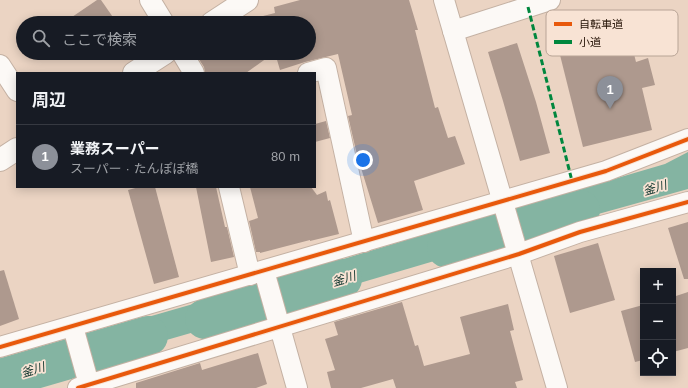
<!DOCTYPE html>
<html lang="ja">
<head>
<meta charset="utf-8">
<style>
	:root { --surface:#171b24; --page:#20242c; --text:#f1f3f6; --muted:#9ea1a6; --line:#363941; --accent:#8c9099 }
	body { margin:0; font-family:Helvetica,"Noto Sans JP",sans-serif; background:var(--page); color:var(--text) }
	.controls { position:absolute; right:12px; bottom:12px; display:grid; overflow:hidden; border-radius:0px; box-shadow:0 2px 10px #0003 }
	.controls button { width:36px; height:36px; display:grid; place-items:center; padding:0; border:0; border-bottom:1px solid var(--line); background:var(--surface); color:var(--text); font:20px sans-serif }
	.you { position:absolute; left:363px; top:160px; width:14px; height:14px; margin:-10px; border:3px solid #fff; border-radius:50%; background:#1a73e8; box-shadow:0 0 0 6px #1a73e833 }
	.badge { display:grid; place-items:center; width:26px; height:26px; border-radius:50%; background:var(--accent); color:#fff; font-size:13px; font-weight:700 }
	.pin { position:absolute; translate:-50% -33px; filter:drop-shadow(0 1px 2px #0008) }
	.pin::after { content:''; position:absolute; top:21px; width:14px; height:12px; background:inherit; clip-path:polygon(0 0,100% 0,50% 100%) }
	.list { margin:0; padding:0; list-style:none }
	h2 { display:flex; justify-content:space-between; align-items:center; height:52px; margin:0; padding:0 16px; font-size:17px }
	h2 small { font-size:13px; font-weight:400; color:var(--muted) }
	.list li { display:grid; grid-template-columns:26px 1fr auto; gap:12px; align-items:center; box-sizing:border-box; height:64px; padding:0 16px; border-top:1px solid var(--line) }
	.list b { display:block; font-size:15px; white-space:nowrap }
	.list p { margin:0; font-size:13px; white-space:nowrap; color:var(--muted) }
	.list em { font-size:13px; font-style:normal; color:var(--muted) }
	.icon { flex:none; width:22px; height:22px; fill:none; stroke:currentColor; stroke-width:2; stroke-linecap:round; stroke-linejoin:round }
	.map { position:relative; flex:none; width:688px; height:388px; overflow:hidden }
	.search { position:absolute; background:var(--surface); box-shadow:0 2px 10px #0003; left:16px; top:16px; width:300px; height:44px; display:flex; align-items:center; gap:10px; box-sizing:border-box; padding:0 14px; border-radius:22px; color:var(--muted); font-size:15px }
	.panel { position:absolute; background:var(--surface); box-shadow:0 2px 10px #0003; left:16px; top:72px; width:300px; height:116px; border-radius:0px }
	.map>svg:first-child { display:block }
</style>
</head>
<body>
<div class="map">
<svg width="688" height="388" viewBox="0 0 688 388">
	<rect width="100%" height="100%" fill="#ebd4c3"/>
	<g fill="#84b4a2">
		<path d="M688 152V189L530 233 522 206 665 164Z"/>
		<path d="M495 213 502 241 292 303 284 277Z"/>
		<path d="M252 287 260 313 97 360 89 334Z"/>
		<path d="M65 342 73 369 11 388H0V362Z"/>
	</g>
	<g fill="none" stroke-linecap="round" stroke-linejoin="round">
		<g stroke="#84b4a2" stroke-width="40">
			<path d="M447 248 580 210"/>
			<path d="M205 319 342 279"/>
			<path d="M0 379 148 336"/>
		</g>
	</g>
	<g fill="#ae998e">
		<path d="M97 0H101L117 23H76L72 17Z"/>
		<path d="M300 0H409L418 30H415L435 108 438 107 448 138 455 136 465 164 414 181 423 210 378 223 357 155 348 116 352 115 338 54 305 62 280 70 275 53H309V23H265L263 16 275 13 274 7Z"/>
		<path d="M629 34 636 62 648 58 655 85 642 88 652 130 583 147 559 51Z"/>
		<path d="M517 43 536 102 550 153 520 161 503 101 488 52Z"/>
		<path d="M195 53H274L246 73H205L204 67Z"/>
		<path d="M326 121 330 138 315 142V124Z"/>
		<path d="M139 187H155L179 277 154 284 128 190Z"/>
		<path d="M196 187H216L225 227H227L234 257 211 262Z"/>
		<path d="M250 187H311L317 195 326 191 328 201 330 200 339 234 310 241V240L260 253V252H256L249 221 258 218Z"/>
		<path d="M688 222V279H684L668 228Z"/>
		<path d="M598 243 615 300 570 313 554 256Z"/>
		<path d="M4 270 19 319 0 326V271Z"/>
		<path d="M688 292V348L673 352V297Z"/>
		<path d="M402 302 415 346 418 345 424 366 470 354 460 317 508 304 514 330 510 331 523 380 515 382 517 388H396L393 379 361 388H331L327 372 335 370 325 339 338 335 334 322Z"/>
		<path d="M643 305V360L635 362 621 311Z"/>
		<path d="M258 353 267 384 256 388H136V383L200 363 202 370Z"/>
	</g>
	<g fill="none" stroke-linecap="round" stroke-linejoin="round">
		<g stroke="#c4b1a3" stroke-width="22">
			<g id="minor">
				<path d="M150 0 164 23"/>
				<path d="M444 0 557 388"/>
				<path d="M453 31 550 0"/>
				<path d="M182 53 194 73"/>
				<path d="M0 65 17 91"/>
				<path d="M308 73 326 68 364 242"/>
				<path d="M229 187 250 275"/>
				<path d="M264 271 297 388"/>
				<path d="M73 327 90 388"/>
				<path d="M0 347 606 171 688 139"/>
				<path d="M78 388 519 254 580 232 688 202"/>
			</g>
		</g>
		<g stroke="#c4b1a3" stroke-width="24">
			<g id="tertiary">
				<path d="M212 23 247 0"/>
				<path d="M134 73 165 53"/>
				<path d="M0 160 17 149"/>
			</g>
		</g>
		<use href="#minor" stroke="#fcf9f6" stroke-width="20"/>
		<use href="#tertiary" stroke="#fcf9f6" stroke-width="22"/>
		<path stroke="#00873e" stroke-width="3" stroke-dasharray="6 3" stroke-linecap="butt" d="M528 7 572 181"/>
		<g stroke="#f8e3d4" stroke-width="6">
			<g id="cycleway">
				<path d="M0 347 606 171 688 139"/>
				<path d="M78 388 519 254 580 232 688 202"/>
			</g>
		</g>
		<use href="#cycleway" stroke="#e8590c" stroke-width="4"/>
	</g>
	<g text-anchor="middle" stroke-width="3.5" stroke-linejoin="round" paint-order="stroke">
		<g font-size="12" font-style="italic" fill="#0e342c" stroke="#f8e3d4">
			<text transform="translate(655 188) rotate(-16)" y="4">釜川</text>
			<text transform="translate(344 279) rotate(-16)" y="4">釜川</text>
			<text transform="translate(33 370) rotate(-16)" y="4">釜川</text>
		</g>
	</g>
	<rect x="546" y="10" width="132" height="46" rx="6" fill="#f8e3d4" stroke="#b8a496" stroke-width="1"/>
	<rect x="554" y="22" width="18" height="4" fill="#e8590c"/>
	<rect x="554" y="40" width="18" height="4" fill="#00873e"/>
	<g font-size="11" fill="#231104">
		<text x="579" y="28">自転車道</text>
		<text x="579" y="46">小道</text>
	</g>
</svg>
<div class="controls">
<button>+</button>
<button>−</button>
<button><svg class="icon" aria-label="locate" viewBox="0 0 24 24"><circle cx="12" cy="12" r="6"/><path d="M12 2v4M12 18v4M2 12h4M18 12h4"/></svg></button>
</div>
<div class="you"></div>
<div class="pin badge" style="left:610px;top:109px">1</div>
<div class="search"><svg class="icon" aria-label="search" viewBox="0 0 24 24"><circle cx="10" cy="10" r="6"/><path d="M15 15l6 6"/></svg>ここで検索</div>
<section class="panel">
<h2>周辺<small></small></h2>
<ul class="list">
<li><span class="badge">1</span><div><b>業務スーパー</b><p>スーパー · たんぽぽ橋</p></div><em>80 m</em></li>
</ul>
</section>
</div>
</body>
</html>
